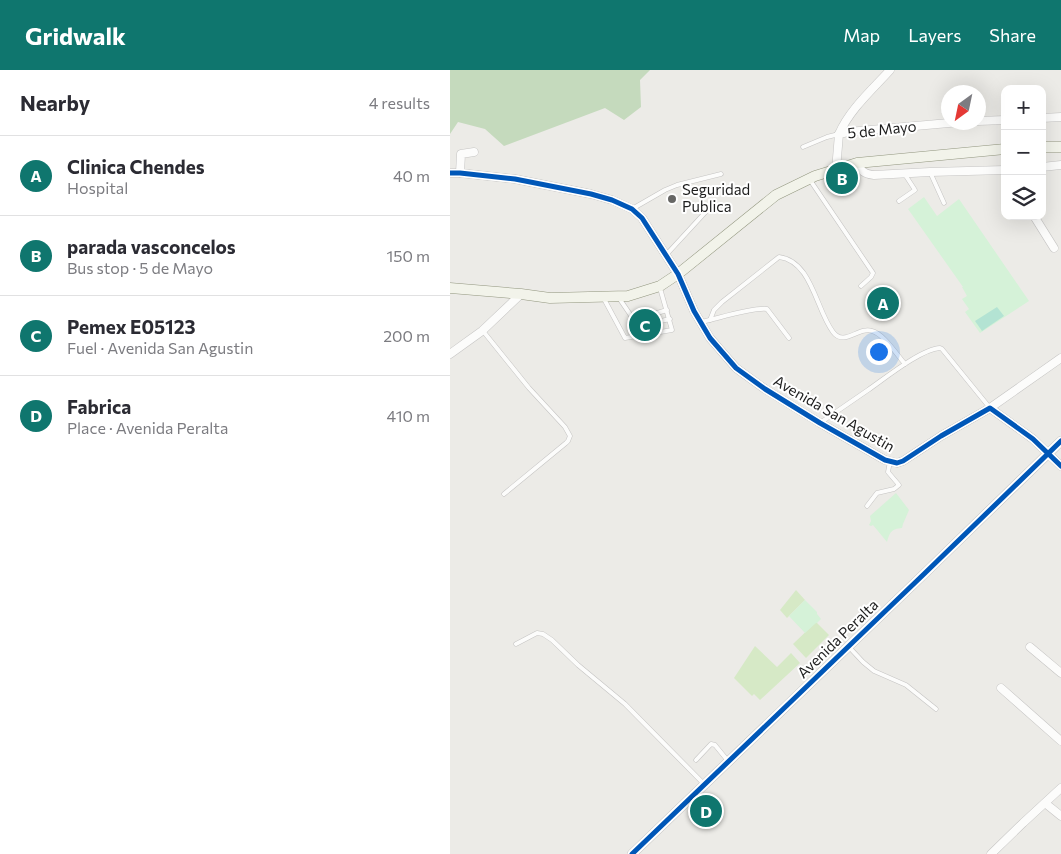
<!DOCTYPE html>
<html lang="en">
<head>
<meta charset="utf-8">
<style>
	:root { --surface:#fff; --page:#f7f7f7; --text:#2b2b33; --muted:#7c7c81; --line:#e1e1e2; --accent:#0f766e }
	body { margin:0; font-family:Commissioner,sans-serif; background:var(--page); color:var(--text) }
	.controls { position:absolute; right:15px; top:15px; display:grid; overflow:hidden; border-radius:10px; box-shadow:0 5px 20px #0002 }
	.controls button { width:45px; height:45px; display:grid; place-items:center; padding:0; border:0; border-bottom:1px solid var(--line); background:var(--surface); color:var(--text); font:25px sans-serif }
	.compass { position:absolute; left:491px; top:15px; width:45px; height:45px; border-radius:50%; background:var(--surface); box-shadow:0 5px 20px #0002; rotate:213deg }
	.you { position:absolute; left:428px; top:281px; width:18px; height:18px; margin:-12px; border:4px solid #fff; border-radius:50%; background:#1a73e8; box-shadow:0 0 0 8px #1a73e833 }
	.badge { display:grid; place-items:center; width:32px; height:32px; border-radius:50%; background:var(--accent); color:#fff; font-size:16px; font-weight:700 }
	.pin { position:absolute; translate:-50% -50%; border:2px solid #fff; box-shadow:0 1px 5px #0006 }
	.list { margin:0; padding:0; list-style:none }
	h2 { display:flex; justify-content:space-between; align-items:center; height:65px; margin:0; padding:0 20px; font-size:21px }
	h2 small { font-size:16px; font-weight:400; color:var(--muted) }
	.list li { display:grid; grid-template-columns:32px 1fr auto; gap:15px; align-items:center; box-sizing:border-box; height:80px; padding:0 20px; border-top:1px solid var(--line) }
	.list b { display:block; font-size:19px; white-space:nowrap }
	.list p { margin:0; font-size:16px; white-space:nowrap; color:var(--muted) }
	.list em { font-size:16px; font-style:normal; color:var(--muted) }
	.icon { flex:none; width:28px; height:28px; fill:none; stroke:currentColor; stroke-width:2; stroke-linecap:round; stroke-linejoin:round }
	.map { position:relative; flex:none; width:611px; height:784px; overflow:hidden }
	header { display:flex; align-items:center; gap:30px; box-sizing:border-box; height:70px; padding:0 25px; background:var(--accent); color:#fff }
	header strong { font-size:24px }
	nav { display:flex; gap:28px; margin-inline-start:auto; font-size:18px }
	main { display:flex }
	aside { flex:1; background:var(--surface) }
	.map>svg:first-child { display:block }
</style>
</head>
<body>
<header>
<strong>Gridwalk</strong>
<nav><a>Map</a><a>Layers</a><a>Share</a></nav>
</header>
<main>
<aside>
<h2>Nearby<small>4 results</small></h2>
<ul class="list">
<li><span class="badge">A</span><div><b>Clinica Chendes</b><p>Hospital</p></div><em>40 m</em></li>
<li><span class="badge">B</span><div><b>parada vasconcelos</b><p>Bus stop · 5 de Mayo</p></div><em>150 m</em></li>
<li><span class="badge">C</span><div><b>Pemex E05123</b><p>Fuel · Avenida San Agustin</p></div><em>200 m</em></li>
<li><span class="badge">D</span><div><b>Fabrica</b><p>Place · Avenida Peralta</p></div><em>410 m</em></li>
</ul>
</aside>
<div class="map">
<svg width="611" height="784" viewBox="0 0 611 784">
	<rect width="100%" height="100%" fill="#ecebe7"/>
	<g fill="#d6e9c6">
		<path d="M346 520 355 530 337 548 330 540Z"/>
		<path d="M366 552 379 565 356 588 343 574Z"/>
		<path d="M305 576 327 597 341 583 350 593 310 630 304 624 302 626 284 608Z"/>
	</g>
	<path fill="#c5dabd" d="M0 0H200L190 10 191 37 174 50 155 38 54 76 35 59 8 52 0 64Z"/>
	<g fill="#d5f2d8">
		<path d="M474 127 487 146 509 129 579 231 530 263 515 242 519 239 512 229 517 226 512 217H513L458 139Z"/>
		<path d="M446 423 459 440 453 454 452 458C441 459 440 462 437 472L423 455 421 456 419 455 421 451 420 446Z"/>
		<path d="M355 530 367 542V544L371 549 367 553H366L355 563 339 546Z"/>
	</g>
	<path fill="#b3e3d3" d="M547 237 554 246 532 261 525 251Z"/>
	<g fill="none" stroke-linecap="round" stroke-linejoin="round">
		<g stroke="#c5c4c3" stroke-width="5">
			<g id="service">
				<path d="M353 77 377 67 389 64"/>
				<path d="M480 102 494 133"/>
				<path d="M360 110 423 203 421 207 411 216"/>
				<path d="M449 131 465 120 454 103"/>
				<path d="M182 139 215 120 227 115 271 104"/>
				<path d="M216 185 262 135"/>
				<path d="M153 227 175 268 222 260 210 218"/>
				<path d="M169 228 188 256 220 249"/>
				<path d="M184 250 217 240"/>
				<path d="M260 250 264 240 272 232 329 187C362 191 366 240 383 262 394 277 409 256 422 261 434 264 447 285 455 294"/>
				<path d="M251 252C266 249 303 237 317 239L339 268"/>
				<path d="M33 261 79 318 115 357 120 366 118 371 116 373 54 424"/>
				<path d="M370 353C386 342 402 331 418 320 434 309 471 279 490 278L492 279 540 338"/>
				<path d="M417 436 427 423 444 419 449 415 438 402 440 391"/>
				<path d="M66 574 87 563 93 564 102 570 128 595 175 634 254 714"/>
				<path d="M399 577 413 592 424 601 456 615 486 639"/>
				<path d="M246 690 261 674 265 675 278 691"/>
			</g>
		</g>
		<g stroke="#c5c4c3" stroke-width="9">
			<g id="minor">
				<path d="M592 48 611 47"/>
				<path d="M528 51 555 50"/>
				<path d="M389 64C400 39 422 20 440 0"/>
				<path d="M407 93C411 101 414 104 424 105L480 102 555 100"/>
				<path d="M592 97 611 95"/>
				<path d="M386 100 389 64 398 62 510 52"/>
				<path d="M0 103H10L65 109 141 124 162 130 182 139 192 148 228 204 244 241 260 268 286 298 315 319 370 353 435 390 447 393 453 391 491 366 540 338 583 369 611 396"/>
				<path d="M10 103 11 84 24 82"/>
				<path d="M584 146 604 178"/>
				<path d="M0 284 32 261 71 224"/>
				<path d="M540 338 611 288"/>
				<path d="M580 577 611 603"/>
				<path d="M551 618 611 671"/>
				<path d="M595 733 611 746"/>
				<path d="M541 784 573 753 611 718"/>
			</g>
		</g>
		<g stroke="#c5c4c3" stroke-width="10">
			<path id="tertiary" d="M182 784 474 504 611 371"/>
		</g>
		<g stroke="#92967f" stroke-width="11">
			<g id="secondary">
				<path d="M592 77H611"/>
				<path d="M0 218 71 224 100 228 178 226 210 216 228 204 326 125 365 106 407 93 555 79"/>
			</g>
		</g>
		<use href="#service" stroke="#fcfcfb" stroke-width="4"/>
		<use href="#minor" stroke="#fcfcfb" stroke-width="8"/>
		<use href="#tertiary" stroke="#fcfcfb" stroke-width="9"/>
		<use href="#secondary" stroke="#f2f3ea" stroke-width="10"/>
		<g stroke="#fff" stroke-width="8">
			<g id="cycleway">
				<path d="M0 103H10L65 109 141 124 162 130 182 139 192 148 228 204 244 241 260 268 286 298 315 319 370 353 435 390 447 393 453 391 491 366 540 338 583 369 611 396"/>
				<path d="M182 784 474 504 611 371"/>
			</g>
		</g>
		<use href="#cycleway" stroke="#0057b8" stroke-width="5"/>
	</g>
	<circle fill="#666664" stroke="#fff" stroke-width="2" cx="222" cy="129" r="5"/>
	<g text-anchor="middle" stroke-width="4" stroke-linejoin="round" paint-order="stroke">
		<g font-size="15" fill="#1e1e1e" stroke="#fff">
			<text transform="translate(432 60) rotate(-6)" y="5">5 de Mayo</text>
			<text transform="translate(384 344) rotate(30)" y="5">Avenida San Agustin</text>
			<text transform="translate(388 569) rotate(-44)" y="5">Avenida Peralta</text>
		</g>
		<g font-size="15" fill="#1e1e1e" stroke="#fff" text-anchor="start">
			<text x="232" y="125">Seguridad<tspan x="232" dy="17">Publica</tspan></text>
		</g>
	</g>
</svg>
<div class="controls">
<button>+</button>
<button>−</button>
<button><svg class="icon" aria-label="layers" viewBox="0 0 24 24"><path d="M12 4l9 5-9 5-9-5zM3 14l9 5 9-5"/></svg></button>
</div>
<svg class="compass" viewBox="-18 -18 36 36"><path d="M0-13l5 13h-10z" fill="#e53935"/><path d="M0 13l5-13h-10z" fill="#7c7c81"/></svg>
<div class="you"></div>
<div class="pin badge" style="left:433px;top:233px">A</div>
<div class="pin badge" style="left:392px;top:108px">B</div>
<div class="pin badge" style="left:195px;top:255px">C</div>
<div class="pin badge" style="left:256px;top:741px">D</div>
</div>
</main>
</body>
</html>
